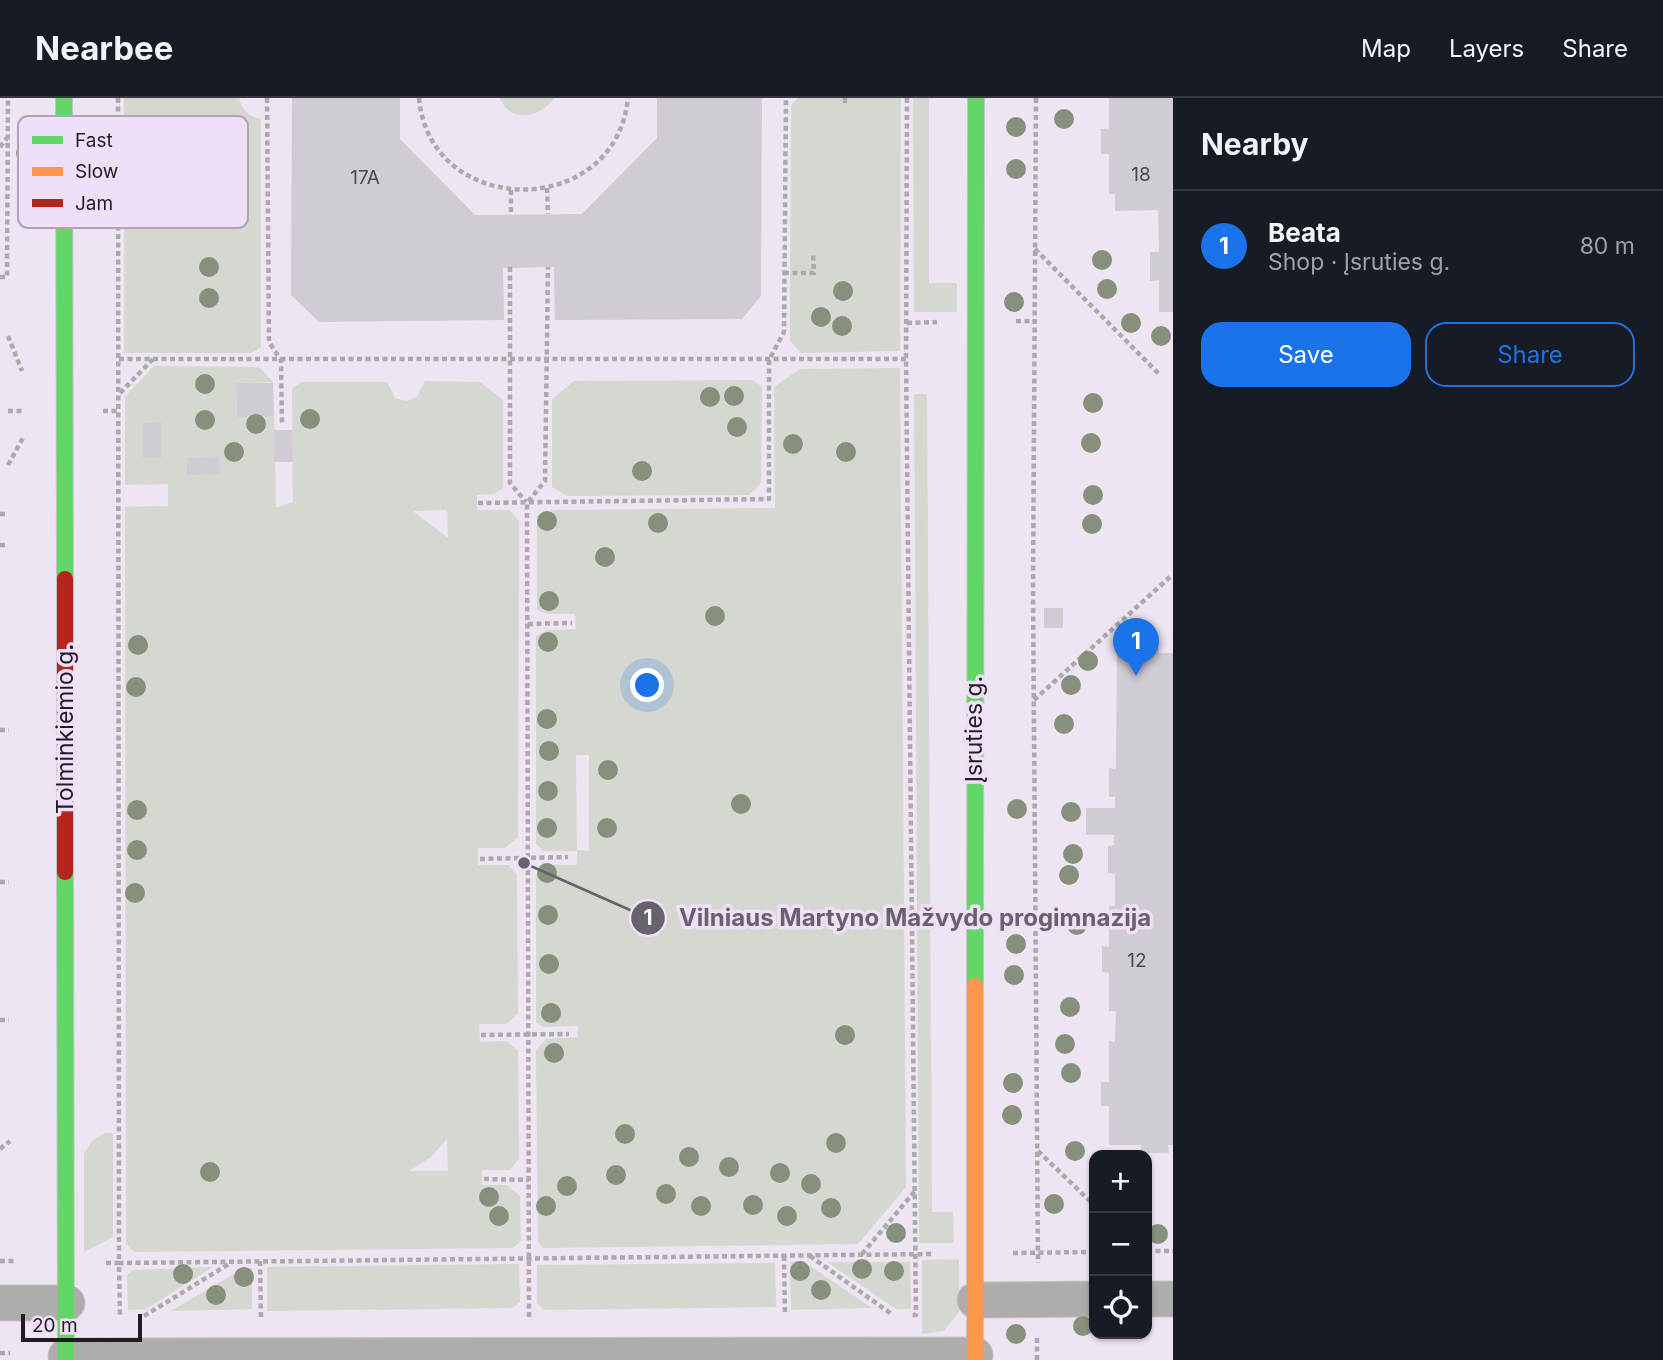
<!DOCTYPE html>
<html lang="en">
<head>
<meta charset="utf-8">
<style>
	:root { --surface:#171b24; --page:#20242c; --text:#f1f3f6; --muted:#9ea1a6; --line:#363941; --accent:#1a73e8 }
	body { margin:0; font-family:Inter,sans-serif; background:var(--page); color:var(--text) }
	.controls { position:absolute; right:21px; bottom:21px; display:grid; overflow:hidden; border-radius:14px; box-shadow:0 2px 5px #0004 }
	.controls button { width:63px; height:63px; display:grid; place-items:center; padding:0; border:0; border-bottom:2px solid var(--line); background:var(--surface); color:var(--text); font:35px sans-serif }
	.scale { position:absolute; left:21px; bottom:18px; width:121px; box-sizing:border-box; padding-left:7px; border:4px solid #211c24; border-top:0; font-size:19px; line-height:24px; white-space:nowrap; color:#211c24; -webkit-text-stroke:5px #efdff7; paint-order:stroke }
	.you { position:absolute; left:648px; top:588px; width:24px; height:24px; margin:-18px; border:5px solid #fff; border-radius:50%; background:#1a73e8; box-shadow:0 0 0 10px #1a73e833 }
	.badge { display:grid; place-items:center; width:46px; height:46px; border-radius:50%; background:var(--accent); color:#fff; font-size:23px; font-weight:700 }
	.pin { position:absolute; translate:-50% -58px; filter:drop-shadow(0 2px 4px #0008) }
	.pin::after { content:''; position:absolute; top:37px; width:24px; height:21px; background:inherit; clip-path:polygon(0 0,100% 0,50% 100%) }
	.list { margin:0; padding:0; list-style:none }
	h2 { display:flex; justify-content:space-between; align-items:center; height:91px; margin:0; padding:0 28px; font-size:30px }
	h2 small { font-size:23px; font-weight:400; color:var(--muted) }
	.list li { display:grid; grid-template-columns:46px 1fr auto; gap:21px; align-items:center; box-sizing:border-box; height:112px; padding:0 28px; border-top:2px solid var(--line) }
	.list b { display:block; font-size:26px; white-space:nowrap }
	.list p { margin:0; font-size:23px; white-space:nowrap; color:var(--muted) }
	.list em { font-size:23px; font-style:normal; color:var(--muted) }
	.actions { display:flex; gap:14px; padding:21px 28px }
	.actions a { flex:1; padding:16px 0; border:2px solid var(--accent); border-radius:21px; text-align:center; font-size:24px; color:var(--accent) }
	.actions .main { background:var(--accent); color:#fff }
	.icon { flex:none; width:38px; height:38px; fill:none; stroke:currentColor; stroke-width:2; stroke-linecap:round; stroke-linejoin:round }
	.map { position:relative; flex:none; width:1173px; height:1262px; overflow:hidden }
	header { display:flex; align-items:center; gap:42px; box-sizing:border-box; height:98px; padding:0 35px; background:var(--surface); border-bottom:2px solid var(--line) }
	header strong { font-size:33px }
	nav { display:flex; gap:38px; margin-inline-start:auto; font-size:24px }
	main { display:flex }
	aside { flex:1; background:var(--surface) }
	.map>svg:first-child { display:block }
</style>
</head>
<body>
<header>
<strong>Nearbee</strong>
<nav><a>Map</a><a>Layers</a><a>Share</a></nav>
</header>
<main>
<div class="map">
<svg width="1173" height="1262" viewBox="0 0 1173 1262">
	<rect width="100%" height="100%" fill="#ede5f1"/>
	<g fill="#d5d8d1" fill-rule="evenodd">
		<path d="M124 0H239C242 12 249 19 261 21V249L252 255H124Z"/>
		<path d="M500 0H554C542 19 510 27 500 0Z"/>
		<path d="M798 0H901L900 253 801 255 790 243 791 7Z"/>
		<path d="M913 0H929V185H957V214H914Z"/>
		<path d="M154 268 259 269 273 284 236 285 237 318H274L276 410 293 404 292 291 301 284H387L395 300 406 303 417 299 425 283 480 284 503 302V390L494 396 477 397V412H509L519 423 518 739 505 750H478V767H508L517 776 518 916 506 926H479L480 944 506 943 518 952 519 1061 510 1072H482V1087H507L520 1098 521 1143 513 1150 134 1154 126 1146 125 409 168 408V386L125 387V299ZM447 412 448 440 413 413H414ZM447 1041 448 1073H409L431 1059Z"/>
		<path d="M900 270 906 1089 858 1146 543 1150 538 1144 536 952 546 941 578 939V928L543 929 536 924V776L547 767H577V753H543L536 745V538L548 532 576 531 575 516H548L537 511V424L552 412 775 410 774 289 800 271ZM576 657H589V753L577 752Z"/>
		<path d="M753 282 762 289 761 385 749 397 567 398 552 389V301L574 283Z"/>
		<path d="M914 296H927L932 1114H953L954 1145H919Z"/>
		<path d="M105 1035H113V1139L84 1154V1055L92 1043Z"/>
		<path d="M959 1161V1214L944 1233 922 1236V1162Z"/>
		<path d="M803 1163 872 1210 791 1212 790 1164Z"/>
		<path d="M827 1164H910L911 1211H896Z"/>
		<path d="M775 1165 776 1209 544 1212 537 1205V1167Z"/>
		<path d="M519 1166 520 1204 512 1210 267 1213V1169Z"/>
		<path d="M213 1169 146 1211 128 1212 127 1177 133 1172Z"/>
		<path d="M252 1170V1211L171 1213 242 1171Z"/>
	</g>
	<g fill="#d1cbd4">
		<path d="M292 0H400V41L475 117 582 116 657 40V0H762L761 198 742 221 555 222 554 169 503 170 504 222 319 224 291 197Z"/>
		<path d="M1109 0H1173V214H1159V182L1150 183V154H1159L1158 112 1115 113V96H1109V56H1101V31H1109Z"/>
		<path d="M236 285H273L274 318 237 319Z"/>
		<path d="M161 324V360H143V325Z"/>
		<path d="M274 332H292L293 364H274Z"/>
		<path d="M219 359 220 376 187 377V360Z"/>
		<rect x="1044" y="510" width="19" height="20"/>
		<path d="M1117 547H1159V555H1173V1047H1168L1169 1055H1140L1141 1047H1109V1008H1101V984H1109V943L1115 944 1116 913H1109V875L1102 874V848L1109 849V808H1115V776L1108 775V748L1114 747V737H1086V710H1115V699H1109V670L1116 671Z"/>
	</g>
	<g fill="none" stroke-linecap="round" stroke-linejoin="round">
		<g stroke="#c7c2cb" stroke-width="37">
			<g id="street">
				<path d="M1147 1201H1173"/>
				<path d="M975 1202 1094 1201"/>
				<path d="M0 1205H67"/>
				<path d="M66 1258 975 1257"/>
			</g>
		</g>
		<g stroke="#c7c2cb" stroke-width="18">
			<g id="fast">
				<path d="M64 0 65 481"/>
				<path d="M65 774 66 1262"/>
				<path d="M975 888 976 0"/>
			</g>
		</g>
		<g stroke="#c7c2cb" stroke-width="18">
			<path id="slow" d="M975 1262V888"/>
		</g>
		<g stroke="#c7c2cb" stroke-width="18">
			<path id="jam" d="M65 481V774"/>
		</g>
		<g stroke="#acaaac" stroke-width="4.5" stroke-dasharray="5 3.5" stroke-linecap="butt">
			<path d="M118 0 119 1165 934 1156"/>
			<path d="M267 0 269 244 281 262 282 327"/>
			<path d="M419 0C430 122 616 122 628 0"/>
			<path d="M845 0V8"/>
			<path d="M907 0 906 261 916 1217H912"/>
			<path d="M1036 0 1033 492 1038 1165"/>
			<path d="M0 49 7 40"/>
			<path d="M547 90 548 116"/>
			<path d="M511 92V116"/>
			<path d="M1035 151 1159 276"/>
			<path d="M510 169V385L526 404"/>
			<path d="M784 175H814L813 154"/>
			<path d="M0 179H7L8 0"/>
			<path d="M1016 223H1034"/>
			<path d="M907 225 937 224"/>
			<path d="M8 238 22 273"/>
			<path d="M119 261H906"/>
			<path d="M120 295 153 261"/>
			<path d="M8 313H24"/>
			<path d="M103 313H119"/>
			<path d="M8 367 23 340"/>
			<path d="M478 405 769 401V262L784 234 786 0"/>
			<path d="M0 416H8"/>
			<path d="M0 447H8"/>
			<path d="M528 526 572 525"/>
			<path d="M1034 602 1170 479"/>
			<path d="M0 632H9"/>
			<path d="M480 761 568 759"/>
			<path d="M0 784H9"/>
			<path d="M0 922H9"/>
			<path d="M481 937 569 936"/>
			<path d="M0 1051 10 1043"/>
			<path d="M1038 1053 1094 1107"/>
			<path d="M484 1081 529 1082"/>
			<path d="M1147 1153H1173"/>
			<path d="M1013 1155 1094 1154"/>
			<path d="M862 1156 915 1093"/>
			<path d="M784 1158 785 1217"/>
			<path d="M810 1158 893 1217"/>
			<path d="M0 1163H17"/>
			<path d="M260 1163 261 1220"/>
			<path d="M106 1165H119L120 1220"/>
			<path d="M144 1218 232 1164"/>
			<path d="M529 1219 527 405 545 383 548 169"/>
			<path d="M0 1255H10"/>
			<path d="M1037 1262V1240"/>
		</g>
		<use href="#street" stroke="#adaeac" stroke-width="35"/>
		<use href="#fast" stroke="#63d668" stroke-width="16"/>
		<use href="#slow" stroke="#ff974d" stroke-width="16"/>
		<use href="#jam" stroke="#b3261e" stroke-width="16"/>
	</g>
	<g fill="#87907c">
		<circle cx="1064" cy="21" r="10"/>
		<circle cx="1016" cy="29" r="10"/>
		<circle cx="26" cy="55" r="10"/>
		<circle cx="1016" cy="71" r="10"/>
		<circle cx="1102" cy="162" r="10"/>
		<circle cx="209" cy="169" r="10"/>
		<circle cx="1107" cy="191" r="10"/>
		<circle cx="843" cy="193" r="10"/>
		<circle cx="209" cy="200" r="10"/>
		<circle cx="1014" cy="204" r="10"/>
		<circle cx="821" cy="219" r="10"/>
		<circle cx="1131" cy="225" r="10"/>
		<circle cx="842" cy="228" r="10"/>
		<circle cx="1161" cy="238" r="10"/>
		<circle cx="205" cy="286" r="10"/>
		<circle cx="734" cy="298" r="10"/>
		<circle cx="710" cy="299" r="10"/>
		<circle cx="1093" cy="305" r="10"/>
		<circle cx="310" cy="321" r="10"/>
		<circle cx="205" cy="322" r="10"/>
		<circle cx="256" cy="326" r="10"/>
		<circle cx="737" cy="329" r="10"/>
		<circle cx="1091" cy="345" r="10"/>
		<circle cx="793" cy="346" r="10"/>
		<circle cx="234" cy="354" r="10"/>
		<circle cx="846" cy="354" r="10"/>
		<circle cx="642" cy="373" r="10"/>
		<circle cx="1093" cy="397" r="10"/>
		<circle cx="547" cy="423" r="10"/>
		<circle cx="658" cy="425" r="10"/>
		<circle cx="1092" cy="426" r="10"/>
		<circle cx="605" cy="459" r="10"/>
		<circle cx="549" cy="503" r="10"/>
		<circle cx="715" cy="518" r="10"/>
		<circle cx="1134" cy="535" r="10"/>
		<circle cx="548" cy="544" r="10"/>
		<circle cx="138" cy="547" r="10"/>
		<circle cx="1088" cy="563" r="10"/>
		<circle cx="1071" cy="587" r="10"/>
		<circle cx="136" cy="589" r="10"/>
		<circle cx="547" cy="621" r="10"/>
		<circle cx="1064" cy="626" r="10"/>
		<circle cx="549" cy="653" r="10"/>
		<circle cx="608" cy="672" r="10"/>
		<circle cx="548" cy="693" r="10"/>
		<circle cx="741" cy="706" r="10"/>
		<circle cx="1017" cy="711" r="10"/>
		<circle cx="137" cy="712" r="10"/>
		<circle cx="1071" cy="714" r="10"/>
		<circle cx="547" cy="730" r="10"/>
		<circle cx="607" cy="730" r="10"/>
		<circle cx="137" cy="752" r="10"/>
		<circle cx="1073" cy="756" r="10"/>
		<circle cx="547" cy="775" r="10"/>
		<circle cx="1069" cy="777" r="10"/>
		<circle cx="135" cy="795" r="10"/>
		<circle cx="548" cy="817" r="10"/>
		<circle cx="1077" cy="827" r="10"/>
		<circle cx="1016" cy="846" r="10"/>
		<circle cx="549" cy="866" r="10"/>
		<circle cx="1014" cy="877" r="10"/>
		<circle cx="1070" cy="909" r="10"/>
		<circle cx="551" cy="915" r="10"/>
		<circle cx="845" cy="937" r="10"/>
		<circle cx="1065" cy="946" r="10"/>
		<circle cx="554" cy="955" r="10"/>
		<circle cx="1071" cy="975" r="10"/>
		<circle cx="1013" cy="985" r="10"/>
		<circle cx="1012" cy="1017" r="10"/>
		<circle cx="625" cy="1036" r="10"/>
		<circle cx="836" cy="1045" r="10"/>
		<circle cx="1075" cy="1053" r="10"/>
		<circle cx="689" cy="1059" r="10"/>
		<circle cx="729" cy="1069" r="10"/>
		<circle cx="210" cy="1074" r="10"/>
		<circle cx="780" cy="1075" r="10"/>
		<circle cx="616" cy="1077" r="10"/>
		<circle cx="811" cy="1086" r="10"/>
		<circle cx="567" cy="1088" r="10"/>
		<circle cx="666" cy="1096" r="10"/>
		<circle cx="489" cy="1099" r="10"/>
		<circle cx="1054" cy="1106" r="10"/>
		<circle cx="753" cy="1107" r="10"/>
		<circle cx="546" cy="1108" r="10"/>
		<circle cx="701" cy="1108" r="10"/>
		<circle cx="831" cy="1110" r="10"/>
		<circle cx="499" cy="1118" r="10"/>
		<circle cx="787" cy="1118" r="10"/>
		<circle cx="896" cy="1135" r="10"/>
		<circle cx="1158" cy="1136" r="10"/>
		<circle cx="862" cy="1171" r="10"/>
		<circle cx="800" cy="1173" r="10"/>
		<circle cx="894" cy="1173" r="10"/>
		<circle cx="183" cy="1176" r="10"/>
		<circle cx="244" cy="1179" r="10"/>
		<circle cx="821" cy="1192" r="10"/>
		<circle cx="216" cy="1197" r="10"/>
		<circle cx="1083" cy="1228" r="10"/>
		<circle cx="1016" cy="1236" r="10"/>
	</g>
	<g text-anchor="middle" stroke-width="7" stroke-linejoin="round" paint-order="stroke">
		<g font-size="19" fill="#4d4850">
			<text x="1141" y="83">18</text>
			<text x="365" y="86">17A</text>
			<text x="1137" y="869">12</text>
		</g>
		<g font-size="23" fill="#211c24" stroke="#efdff7">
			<text transform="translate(65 631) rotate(-90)" y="8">Tolminkiemio g.</text>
			<text transform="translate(974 631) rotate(-90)" y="8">Įsruties g.</text>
		</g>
	</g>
	<rect x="18" y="18" width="230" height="112" rx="10" fill="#efdff7" stroke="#b1a4b8" stroke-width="2"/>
	<rect x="32" y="38" width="31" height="8" fill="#63d668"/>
	<rect x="32" y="69" width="31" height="9" fill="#ff974d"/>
	<rect x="32" y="101" width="31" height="8" fill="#b3261e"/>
	<g font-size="19" fill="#211c24">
		<text x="75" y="49">Fast</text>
		<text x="75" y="80">Slow</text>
		<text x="75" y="112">Jam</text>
	</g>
	<path fill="none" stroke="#68626c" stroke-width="2.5" d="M524 765L648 820"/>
	<g fill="#68626c" stroke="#efdff7" stroke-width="2.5">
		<circle cx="524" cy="765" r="7"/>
		<circle cx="648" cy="820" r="18"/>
	</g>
	<g font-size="21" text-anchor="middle" font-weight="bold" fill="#fff">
		<text x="648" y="827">1</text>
	</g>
	<g font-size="24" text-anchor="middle" font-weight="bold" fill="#68626c" stroke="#efdff7" stroke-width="7" stroke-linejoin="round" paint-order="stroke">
		<text x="915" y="828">Vilniaus Martyno Mažvydo progimnazija</text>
	</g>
</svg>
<div class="controls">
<button>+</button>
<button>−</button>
<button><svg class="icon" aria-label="locate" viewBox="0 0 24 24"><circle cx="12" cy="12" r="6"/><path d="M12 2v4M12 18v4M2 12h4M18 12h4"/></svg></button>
</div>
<div class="scale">20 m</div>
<div class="you"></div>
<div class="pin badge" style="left:1136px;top:578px">1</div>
</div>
<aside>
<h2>Nearby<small></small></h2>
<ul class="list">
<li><span class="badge">1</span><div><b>Beata</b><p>Shop · Įsruties g.</p></div><em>80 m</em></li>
</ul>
<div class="actions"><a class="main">Save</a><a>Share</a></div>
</aside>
</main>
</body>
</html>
